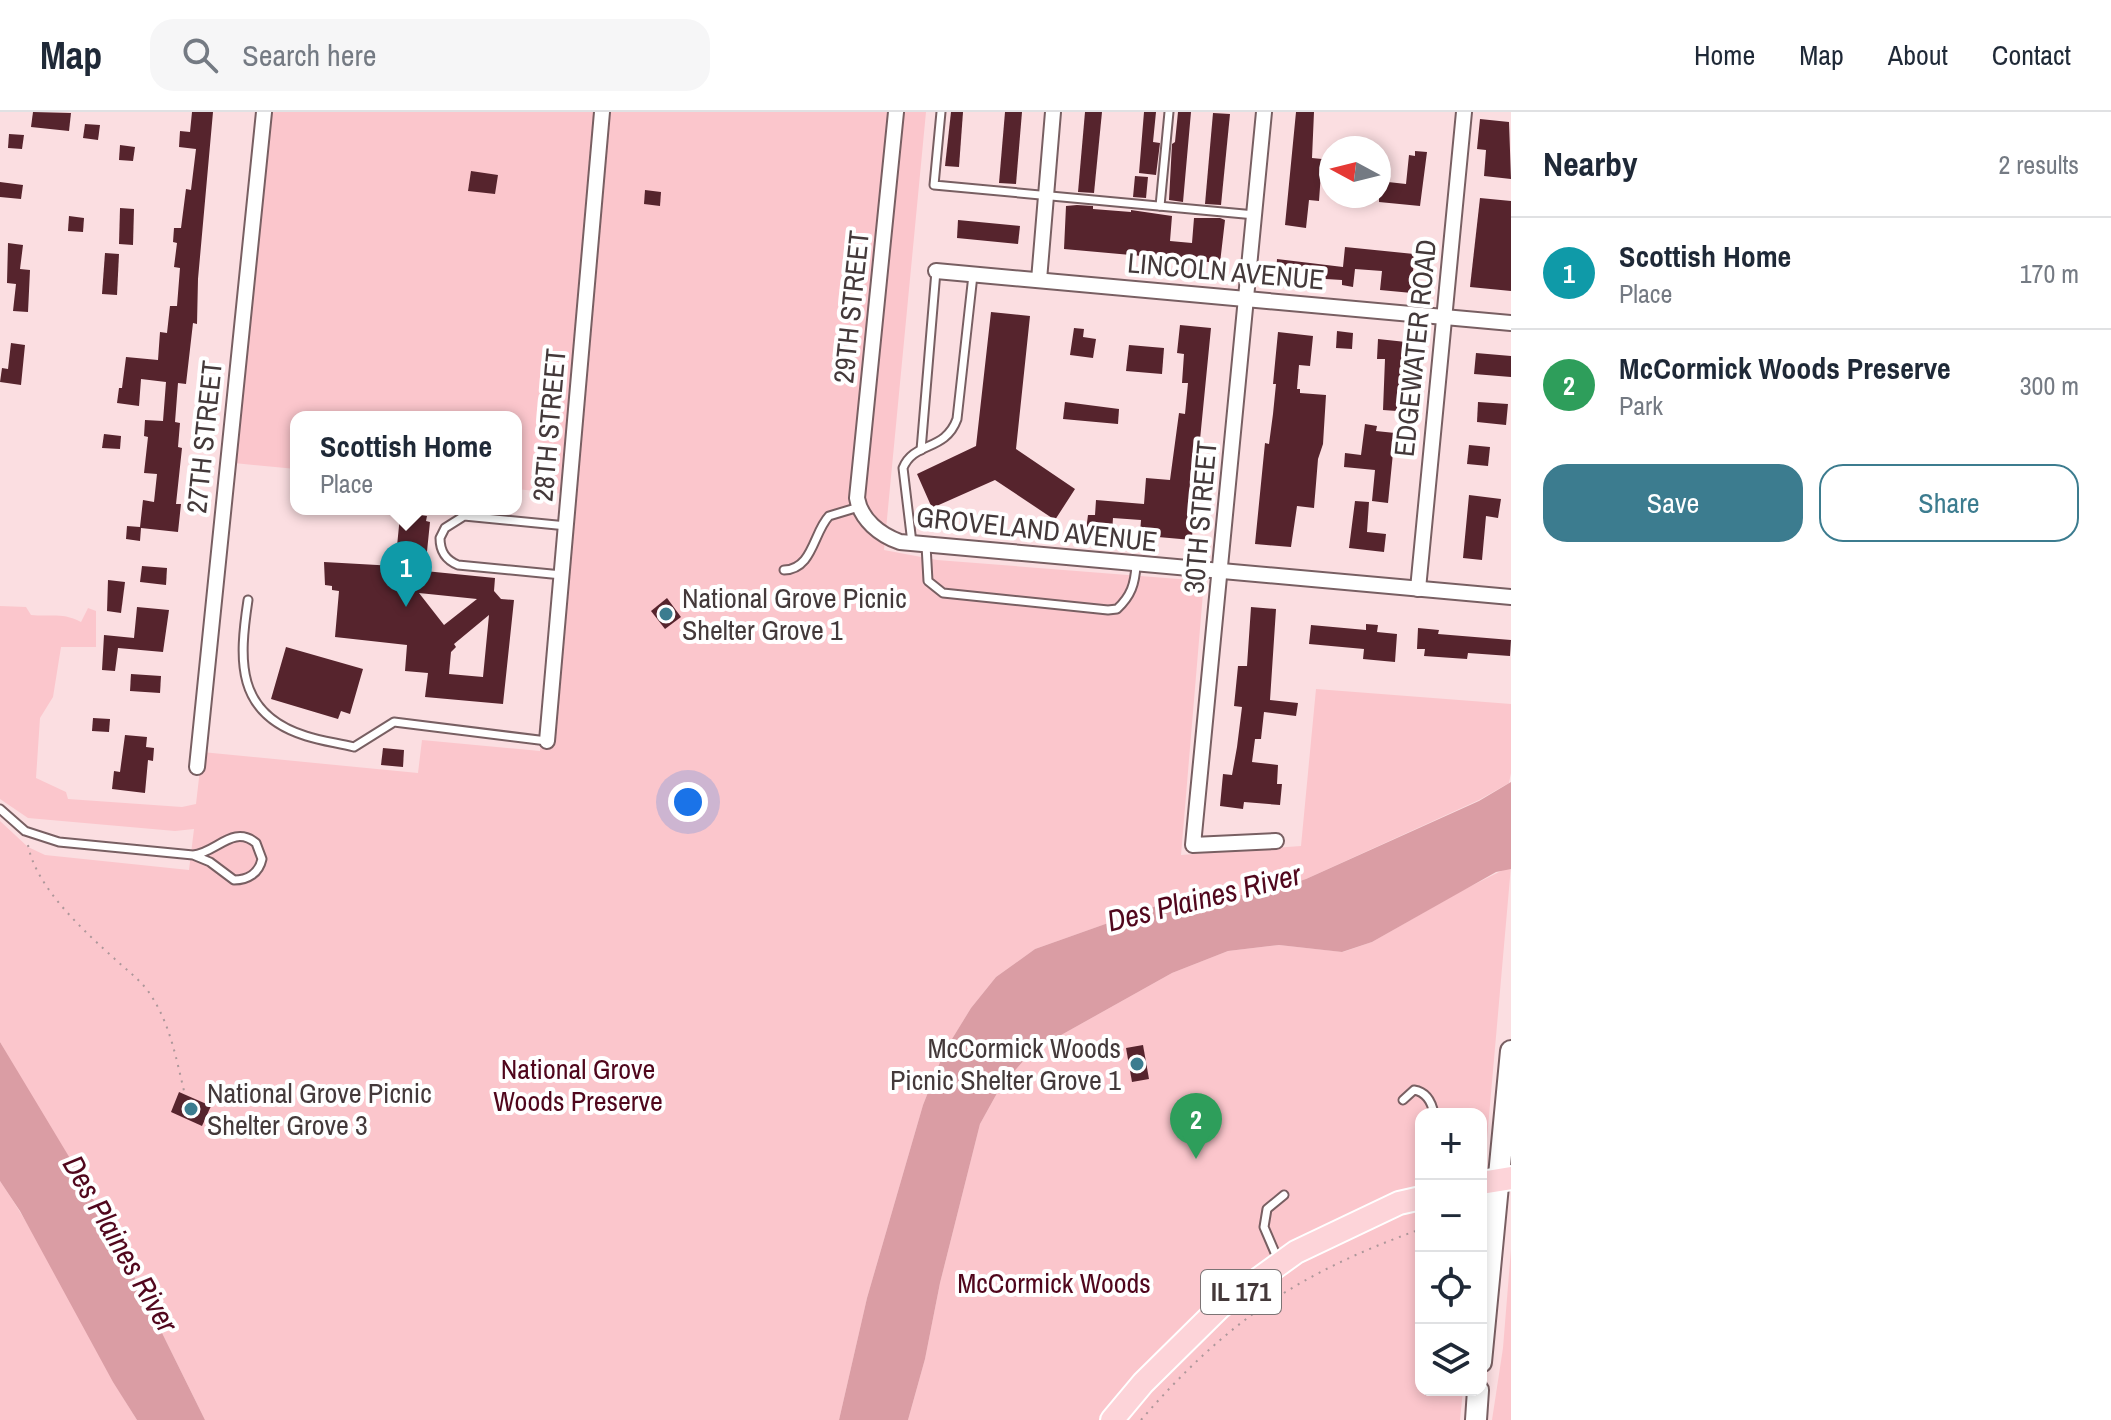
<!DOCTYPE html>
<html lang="en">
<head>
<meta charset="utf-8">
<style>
	:root { --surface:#fff; --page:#f6f6f7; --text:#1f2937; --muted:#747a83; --line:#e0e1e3; --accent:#3c7c8f }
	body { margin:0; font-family:"Archivo Narrow",sans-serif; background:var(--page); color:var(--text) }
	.controls { position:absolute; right:24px; bottom:24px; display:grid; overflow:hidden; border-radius:16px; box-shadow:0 4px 12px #0003 }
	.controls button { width:72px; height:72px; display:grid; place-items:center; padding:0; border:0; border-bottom:2px solid var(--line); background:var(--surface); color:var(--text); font:40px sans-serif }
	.compass { position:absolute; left:1319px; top:24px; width:72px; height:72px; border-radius:50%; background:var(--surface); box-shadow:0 4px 12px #0003; rotate:277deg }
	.you { position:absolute; left:688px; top:690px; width:28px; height:28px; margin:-20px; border:6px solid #fff; border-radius:50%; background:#1a73e8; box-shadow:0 0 0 12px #1a73e833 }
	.badge { display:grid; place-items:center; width:52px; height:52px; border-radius:50%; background:var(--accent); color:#fff; font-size:26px; font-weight:700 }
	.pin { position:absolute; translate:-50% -66px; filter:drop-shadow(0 2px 4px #0008) }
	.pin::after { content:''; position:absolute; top:42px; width:28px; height:24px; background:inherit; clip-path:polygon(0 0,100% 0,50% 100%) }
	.popup { position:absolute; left:290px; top:299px; width:232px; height:104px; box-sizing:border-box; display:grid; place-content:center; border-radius:16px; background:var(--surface); filter:drop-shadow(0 2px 6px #0005); font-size:26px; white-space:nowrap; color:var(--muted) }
	.popup b { font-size:30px; color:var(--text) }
	.popup::after { content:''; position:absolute; left:50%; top:100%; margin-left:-16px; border:16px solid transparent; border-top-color:var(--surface) }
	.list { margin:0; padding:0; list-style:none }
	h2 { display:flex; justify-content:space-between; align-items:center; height:104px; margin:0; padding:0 32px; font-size:34px }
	h2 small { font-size:26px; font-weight:400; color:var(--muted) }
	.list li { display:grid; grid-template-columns:52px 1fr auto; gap:24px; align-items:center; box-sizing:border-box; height:112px; padding:0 32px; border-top:2px solid var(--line) }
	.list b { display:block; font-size:30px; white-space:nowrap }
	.list p { margin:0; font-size:26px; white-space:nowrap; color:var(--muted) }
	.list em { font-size:26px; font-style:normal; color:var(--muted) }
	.actions { display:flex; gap:16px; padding:24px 32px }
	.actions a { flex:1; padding:18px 0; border:2px solid var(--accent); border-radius:24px; text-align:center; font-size:28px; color:var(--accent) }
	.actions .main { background:var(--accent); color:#fff }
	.icon { flex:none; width:44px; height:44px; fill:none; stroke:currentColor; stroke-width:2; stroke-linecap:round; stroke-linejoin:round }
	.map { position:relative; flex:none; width:1511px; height:1308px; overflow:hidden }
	header { display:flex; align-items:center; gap:48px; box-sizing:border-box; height:112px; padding:0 40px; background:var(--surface); border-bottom:2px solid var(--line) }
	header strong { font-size:38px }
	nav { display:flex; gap:44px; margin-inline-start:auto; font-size:28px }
	.search { width:560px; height:72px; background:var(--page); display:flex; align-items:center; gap:20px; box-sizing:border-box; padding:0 28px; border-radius:24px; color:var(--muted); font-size:30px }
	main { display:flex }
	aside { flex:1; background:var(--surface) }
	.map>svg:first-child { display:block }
</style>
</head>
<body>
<header>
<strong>Map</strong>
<div class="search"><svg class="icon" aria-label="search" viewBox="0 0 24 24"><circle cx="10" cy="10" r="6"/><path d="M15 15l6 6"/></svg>Search here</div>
<nav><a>Home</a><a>Map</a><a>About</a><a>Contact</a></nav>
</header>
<main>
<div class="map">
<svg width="1511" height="1308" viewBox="0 0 1511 1308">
	<rect width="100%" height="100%" fill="#fbdee1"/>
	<g fill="#fbc6cc">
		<path d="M269 0H926L884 438 937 448 1204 469 1181 743 1301 734 1316 577 1511 592V661L1509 671 1479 688 1306 767 1266 780 1156 794 1035 837 996 865 971 896 944 940 923 993 867 1186 839 1308H205L126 1148 0 930V709L28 735 45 743 189 758 194 717 175 719 28 706 0 687V494L26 495 31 503C52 505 62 500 81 510L88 496 96 499V535H61L53 585 40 606 36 666 66 680 68 687 182 695 196 692 202 640 418 661 422 628 540 639 565 382 516 377V305H296V357L234 351Z"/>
		<path d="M1511 754 1481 1095V1002H1421V1278H1463L1460 1308H908L925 1247 940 1171 980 1012 1001 974 1025 947 1054 927 1172 861 1228 839 1279 833 1343 840 1372 830 1463 778Z"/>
		<path d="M0 1069C52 1145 88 1231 137 1308H0Z"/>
		<path d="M1511 1137V1308H1492L1503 1236Z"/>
	</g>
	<g fill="#da9da4">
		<path d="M1511 670V757L1496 760 1372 830 1342 840 1279 833 1228 839 1172 861 1054 927 1025 947 1001 974 980 1012 940 1171 925 1247 908 1308H839L867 1186 923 993 944 940 971 896 996 865 1035 837 1156 794 1266 780 1306 767 1479 689Z"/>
		<path d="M0 930 80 1063 126 1148 205 1308H137L113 1270 20 1099 0 1069Z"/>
	</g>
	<g fill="#56242d" fill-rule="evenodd">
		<path d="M33 0 71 1 69 19 31 15Z"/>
		<path d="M192 0H213L198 167 197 212 193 211 186 272 178 271 175 310 180 311 178 335 182 336 176 392H181L178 420 141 416 140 429 126 427 127 414 140 415 143 388 154 390 157 362 144 361 148 325 144 324 145 308 163 309 166 270 141 267 139 294 117 291 119 276H122L126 245 158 248 160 220 167 221 170 194H177L180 156 174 155 177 131 173 130 174 116H181L186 77 191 78 196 37 179 35 180 19 190 20Z"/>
		<path d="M951 0H963L959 55 945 54Z"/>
		<path d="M1005 0H1022L1016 72 999 71Z"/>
		<path d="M1085 0H1102L1094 81 1078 80Z"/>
		<path d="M1144 0H1156L1153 30 1160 31 1156 63 1139 61Z"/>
		<path d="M1178 0H1191L1183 90 1169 88 1172 32 1175 30Z"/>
		<path d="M1296 0H1314L1312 46 1322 47 1319 89 1309 88 1306 116 1285 113Z"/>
		<path d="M1213 1 1230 2 1221 93 1205 92Z"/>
		<path d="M1480 7 1509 10 1511 67 1484 64 1486 38 1477 37Z"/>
		<path d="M85 12 100 13 98 28 83 26Z"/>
		<path d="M9 22 24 23 22 37 8 36Z"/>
		<path d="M120 33 135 35 133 49 119 48Z"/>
		<path d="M1415 39 1427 40 1420 94 1379 90V69L1406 72 1409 43 1415 44Z"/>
		<path d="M471 59 498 63 495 82 468 79Z"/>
		<path d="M1135 64 1148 65 1146 86 1133 85Z"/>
		<path d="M0 70 23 73 21 87 0 85Z"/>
		<path d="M645 78 661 80 660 94 644 92Z"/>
		<path d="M1480 86 1511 89V179L1470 175Z"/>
		<path d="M1077 93 1093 94V97L1131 100V98L1172 104 1170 129 1192 131 1194 106H1220L1225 108 1220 151 1064 137 1066 94Z"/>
		<path d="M120 96 134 97 133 133 119 132Z"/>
		<path d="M69 104 84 106 83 120 68 119Z"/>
		<path d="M958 108 1020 114 1018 132 957 126Z"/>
		<path d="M8 131 23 133 20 157 30 158 28 200 13 199 16 172 7 171Z"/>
		<path d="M1345 135 1414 142 1412 181 1380 178 1382 159 1355 157 1353 175 1342 173V168L1276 164 1277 147 1343 155Z"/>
		<path d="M105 141 119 142 117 183 102 182Z"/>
		<path d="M991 200 1030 204 1016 337 1075 377 1055 408 995 368 932 396 917 362 976 334Z"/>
		<path d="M1180 213 1211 216 1197 358 1191 357 1189 384 1194 385 1192 428 1158 425V422L1140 421 1141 408 1113 406 1112 421 1086 418 1088 403H1095L1096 388 1144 392 1146 366 1170 368 1179 301 1185 302 1188 271H1182L1184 242 1177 241Z"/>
		<path d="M1074 216 1084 217 1083 225 1096 227 1093 246 1070 243Z"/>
		<path d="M1337 219 1353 221 1352 237 1336 236Z"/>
		<path d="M1278 220 1313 224 1310 254 1299 253 1297 277H1300V281L1326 283 1323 332 1318 347 1314 396 1297 394 1291 435 1255 432 1265 331 1269 332 1273 302 1276 272H1273Z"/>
		<path d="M1378 227 1406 230 1397 299 1383 298 1385 247H1377Z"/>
		<path d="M11 231 25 233 21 273 0 270 2 256 8 257Z"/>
		<path d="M1129 233 1164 236 1162 262 1126 259Z"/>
		<path d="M1476 241 1511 244V265L1474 262Z"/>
		<path d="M1065 290 1119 297 1118 312 1063 307Z"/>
		<path d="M1478 290 1508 292 1506 313 1477 310Z"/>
		<path d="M1365 312 1377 314 1376 319 1395 321 1388 391 1372 389 1375 358 1344 355 1345 341 1361 343Z"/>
		<path d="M104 322 121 324 120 337 102 336Z"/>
		<path d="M1469 333 1490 335 1488 354 1467 352Z"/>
		<path d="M1469 383 1501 387 1498 406 1486 404 1482 448 1463 446Z"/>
		<path d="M1355 389 1369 390 1367 420 1386 422 1384 440 1349 436Z"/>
		<path d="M404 397 421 399 420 403 427 404 426 409 430 410 425 459 495 466 494 479 501 487 514 488 503 592 425 585 428 561 405 559 407 533 335 525 339 479 332 478V474L325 473 324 450 395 454 400 404 403 405ZM419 481 477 487 444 513ZM489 503 483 565 449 562 451 540 456 535 454 532Z"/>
		<path d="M142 454 167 456 166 473 140 470Z"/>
		<path d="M108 468 125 470 121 501 107 499Z"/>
		<path d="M667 486 681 505 665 517 651 499Z"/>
		<path d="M137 495 169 498 163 540 118 536 115 559 102 558 104 523 134 526Z"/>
		<path d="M1251 495 1276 497 1270 588 1298 591 1296 604 1264 600 1261 627H1255L1252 650 1278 653 1277 672H1282L1280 693 1244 690 1243 697 1220 694 1223 662 1232 663 1237 635 1242 595 1234 594 1238 554H1247Z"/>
		<path d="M1366 512 1378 513 1377 520 1397 522 1395 550 1363 547 1364 537 1309 532 1311 513 1366 518Z"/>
		<path d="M1418 516 1439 518 1438 522 1511 528 1510 544 1468 541 1467 547 1424 544 1425 537H1417Z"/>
		<path d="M286 535 363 557 350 602 341 599 338 607 271 587Z"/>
		<path d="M131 562 161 564 160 581 130 579Z"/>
		<path d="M93 606 110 607 109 620 92 619Z"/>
		<path d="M125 623 147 625 146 635 154 636 153 649 148 648 145 681 112 677 114 659 120 660Z"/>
		<path d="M383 636 404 638 403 655 381 653Z"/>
		<path d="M1143 933 1149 967 1132 970 1126 936Z"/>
		<path d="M179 980 211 994 202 1014 171 1000Z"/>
	</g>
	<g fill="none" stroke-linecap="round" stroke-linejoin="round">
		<g stroke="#785f62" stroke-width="11">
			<g id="lane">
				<path d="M941 0 934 73 1255 103"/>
				<path d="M1160 94 1169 0"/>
				<path d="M921 338 936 159"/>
				<path d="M912 431 903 356C914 329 945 340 957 307L973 163"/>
				<path d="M926 433 928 469 943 481 1108 498 1117 497C1131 484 1135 472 1136 453"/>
				<path d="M784 458C813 457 813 421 829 404L859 395"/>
				<path d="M562 463 458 453C446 448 440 440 440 426L445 416 464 404 567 414"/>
				<path d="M248 488C239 548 235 602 306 624 321 629 338 631 354 635L394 610 547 629"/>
				<path d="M0 697 25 719 59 730 193 743 210 750 234 768C248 768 259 761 262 747L256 731C233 712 216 741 193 743"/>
				<path d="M1403 988 1414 978C1427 980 1432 991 1434 1002"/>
				<path d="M1279 1150 1264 1115 1267 1097 1284 1083"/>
			</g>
		</g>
		<g stroke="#785f62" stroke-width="18">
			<g id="street">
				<path d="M896 0 857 386C861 408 880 423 900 430L1511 485"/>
				<path d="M1264 0 1193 733 1276 729"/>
				<path d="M936 159 1511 211"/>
				<path d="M1039 168 1053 0"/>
				<path d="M1418 477 1464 0"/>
				<path d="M547 629 602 0"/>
				<path d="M197 655 264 0"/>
			</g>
		</g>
		<g stroke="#785f62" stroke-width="24">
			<g id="secondary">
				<path d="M1481 1250 1511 939"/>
				<path d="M1476 1308 1478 1278"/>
			</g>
		</g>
		<g stroke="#fff" stroke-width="26">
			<g id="primary">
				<path d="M1481 1071 1511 1066"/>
				<path d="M1112 1308 1143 1271 1220 1195 1296 1140 1399 1091 1421 1086"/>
			</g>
		</g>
		<g stroke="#ad979a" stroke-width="2" stroke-dasharray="2 6" stroke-linecap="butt">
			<path d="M28 733C36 776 85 820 117 849 128 859 139 867 148 879 170 910 176 946 185 983"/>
			<path d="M1141 1308C1226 1210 1298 1161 1421 1117"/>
		</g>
		<use href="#lane" stroke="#fff" stroke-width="7"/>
		<use href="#street" stroke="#fff" stroke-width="14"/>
		<use href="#secondary" stroke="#fff" stroke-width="20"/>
		<use href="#primary" stroke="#fdd4d9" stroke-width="22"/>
	</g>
	<g fill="#3c7c8f" stroke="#fff" stroke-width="3">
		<circle cx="666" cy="502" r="8"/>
		<circle cx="1137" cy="952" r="8"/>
		<circle cx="191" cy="997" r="8"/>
	</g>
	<g text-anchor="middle" stroke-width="8" stroke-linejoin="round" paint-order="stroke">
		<rect fill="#fff" stroke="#7c7475" stroke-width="2" x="1201" y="1158" width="80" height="44" rx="6"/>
		<g font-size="26" font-weight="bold" fill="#44393a">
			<text x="1241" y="1189">IL 171</text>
		</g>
		<g font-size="28" fill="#44393a" stroke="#fff">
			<text transform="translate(1226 159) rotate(5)" y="10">LINCOLN AVENUE</text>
			<text transform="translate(851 195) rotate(-84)" y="10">29TH STREET</text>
			<text transform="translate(1415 236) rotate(-84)" y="10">EDGEWATER ROAD</text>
			<text transform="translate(549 313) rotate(-85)" y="10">28TH STREET</text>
			<text transform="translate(204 325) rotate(-84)" y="10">27TH STREET</text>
			<text transform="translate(1200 405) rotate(-85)" y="10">30TH STREET</text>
			<text transform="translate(1037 417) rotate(6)" y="10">GROVELAND AVENUE</text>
		</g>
		<g font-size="28" fill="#44393a" stroke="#fff" text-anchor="start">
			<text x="682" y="496">National Grove Picnic<tspan x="682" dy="32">Shelter Grove 1</tspan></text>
			<text x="1121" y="946" text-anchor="end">McCormick Woods<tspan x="1121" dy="32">Picnic Shelter Grove 1</tspan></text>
			<text x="207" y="991">National Grove Picnic<tspan x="207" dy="32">Shelter Grove 3</tspan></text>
		</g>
		<g font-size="28" fill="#50061c" stroke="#fff">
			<text x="578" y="967">National Grove<tspan x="578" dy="32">Woods Preserve</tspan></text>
			<text x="1054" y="1181">McCormick Woods</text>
		</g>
		<g font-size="30" font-style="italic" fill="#51071d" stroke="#fff">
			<text transform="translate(1204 786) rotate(-14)" y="10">Des Plaines River</text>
			<text transform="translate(120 1132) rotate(60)" y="10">Des Plaines River</text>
		</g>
	</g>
</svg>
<div class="controls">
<button>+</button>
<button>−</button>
<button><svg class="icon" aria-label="locate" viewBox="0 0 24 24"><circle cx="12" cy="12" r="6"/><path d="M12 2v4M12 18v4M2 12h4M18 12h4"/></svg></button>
<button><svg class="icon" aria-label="layers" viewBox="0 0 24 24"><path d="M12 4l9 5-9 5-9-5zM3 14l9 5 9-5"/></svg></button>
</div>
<svg class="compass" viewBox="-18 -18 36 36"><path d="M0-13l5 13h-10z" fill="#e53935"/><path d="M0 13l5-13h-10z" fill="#747a83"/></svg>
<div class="you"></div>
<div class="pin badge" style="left:406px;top:495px;background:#0f9aa8">1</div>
<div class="popup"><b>Scottish Home</b>Place</div>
<div class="pin badge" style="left:1196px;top:1047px;background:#2e9e5b">2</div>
</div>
<aside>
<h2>Nearby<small>2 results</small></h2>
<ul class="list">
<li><span class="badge" style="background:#0f9aa8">1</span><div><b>Scottish Home</b><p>Place</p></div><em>170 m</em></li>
<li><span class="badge" style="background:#2e9e5b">2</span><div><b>McCormick Woods Preserve</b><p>Park</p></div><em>300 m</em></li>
</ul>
<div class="actions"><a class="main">Save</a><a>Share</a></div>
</aside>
</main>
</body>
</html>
